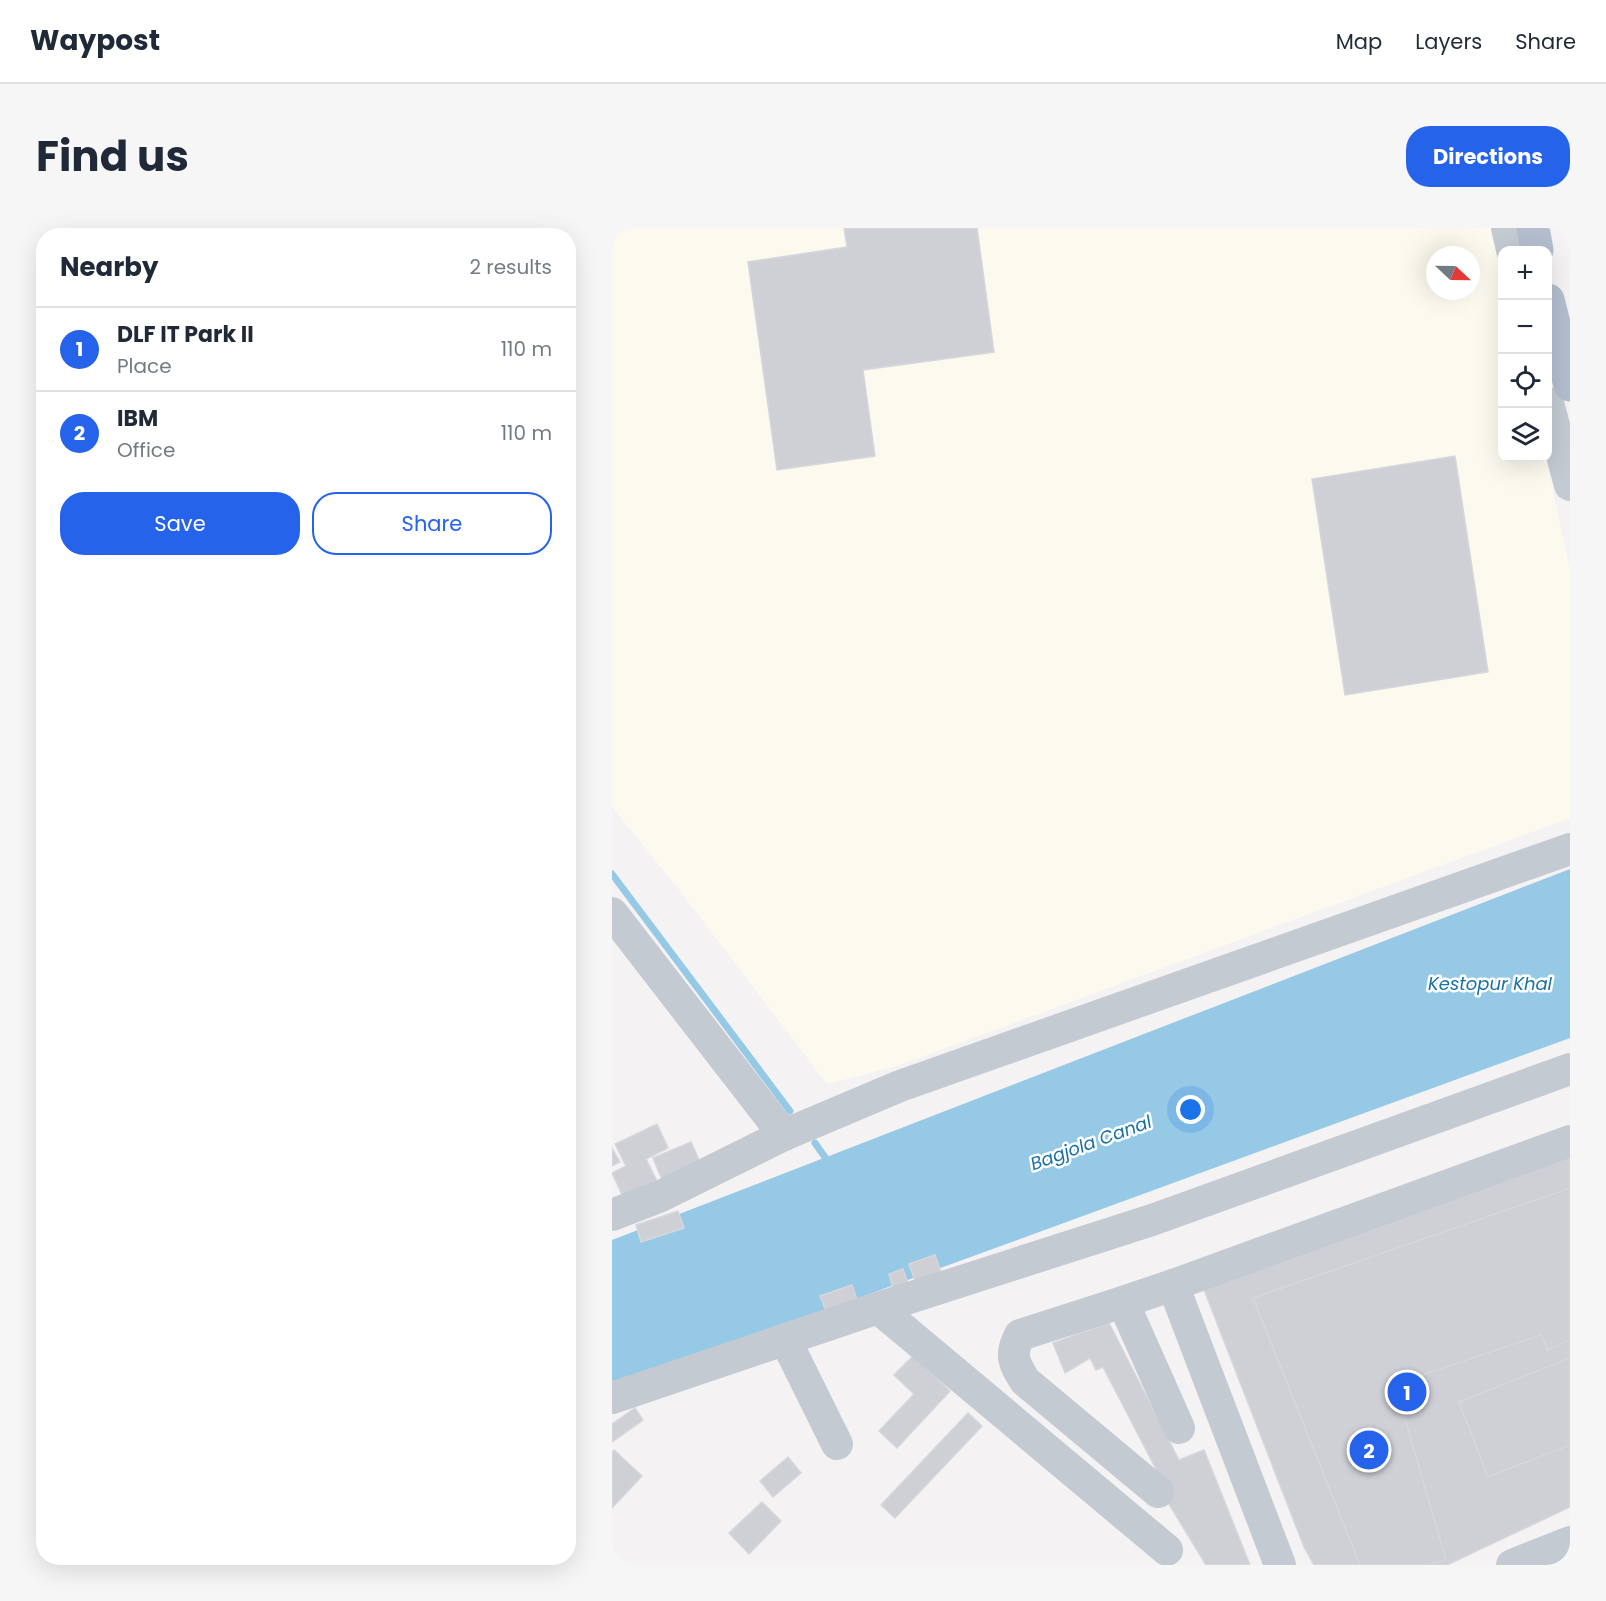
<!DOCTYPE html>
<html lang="en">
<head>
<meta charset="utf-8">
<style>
	:root { --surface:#fff; --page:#f6f6f7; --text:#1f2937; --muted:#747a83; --line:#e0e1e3; --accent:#2563eb }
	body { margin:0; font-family:Poppins,sans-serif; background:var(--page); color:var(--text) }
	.controls { position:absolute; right:18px; top:18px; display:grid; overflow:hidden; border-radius:12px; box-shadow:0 6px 24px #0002 }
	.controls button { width:54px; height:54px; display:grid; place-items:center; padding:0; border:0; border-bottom:2px solid var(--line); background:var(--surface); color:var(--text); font:30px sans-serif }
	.compass { position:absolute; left:814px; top:18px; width:54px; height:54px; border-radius:50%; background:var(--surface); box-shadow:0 6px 24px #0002; rotate:112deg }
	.you { position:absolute; left:579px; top:882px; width:21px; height:21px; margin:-15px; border:4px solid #fff; border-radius:50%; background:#1a73e8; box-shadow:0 0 0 9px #1a73e833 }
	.badge { display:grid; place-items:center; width:39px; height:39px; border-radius:50%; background:var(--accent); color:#fff; font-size:20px; font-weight:700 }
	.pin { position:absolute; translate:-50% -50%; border:3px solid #fff; box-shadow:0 2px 6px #0006 }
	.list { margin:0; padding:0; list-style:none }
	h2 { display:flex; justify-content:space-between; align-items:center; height:78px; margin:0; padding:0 24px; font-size:26px }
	h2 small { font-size:20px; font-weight:400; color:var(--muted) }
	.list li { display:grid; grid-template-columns:39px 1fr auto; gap:18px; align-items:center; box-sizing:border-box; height:84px; padding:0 24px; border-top:2px solid var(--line) }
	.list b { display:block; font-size:22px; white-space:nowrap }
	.list p { margin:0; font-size:20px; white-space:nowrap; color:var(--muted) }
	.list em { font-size:20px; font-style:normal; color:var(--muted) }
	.actions { display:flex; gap:12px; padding:18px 24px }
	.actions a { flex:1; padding:14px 0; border:2px solid var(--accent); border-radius:24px; text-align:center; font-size:21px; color:var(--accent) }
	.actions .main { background:var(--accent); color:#fff }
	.icon { flex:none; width:33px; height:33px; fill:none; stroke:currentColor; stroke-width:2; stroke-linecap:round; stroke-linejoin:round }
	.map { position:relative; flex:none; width:958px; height:1337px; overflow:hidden; border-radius:24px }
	header { display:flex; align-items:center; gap:36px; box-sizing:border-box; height:84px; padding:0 30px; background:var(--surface); border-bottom:2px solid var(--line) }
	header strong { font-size:28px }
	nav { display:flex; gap:33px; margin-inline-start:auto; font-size:21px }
	.intro { display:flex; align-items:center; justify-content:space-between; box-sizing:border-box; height:144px; padding:0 36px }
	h1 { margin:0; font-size:42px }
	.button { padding:15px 27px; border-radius:24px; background:var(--accent); color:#fff; font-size:21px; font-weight:700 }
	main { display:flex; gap:36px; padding:0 36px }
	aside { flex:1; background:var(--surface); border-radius:24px; box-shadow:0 6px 24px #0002 }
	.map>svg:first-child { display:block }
</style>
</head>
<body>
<header>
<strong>Waypost</strong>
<nav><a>Map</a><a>Layers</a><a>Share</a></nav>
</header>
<div class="intro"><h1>Find us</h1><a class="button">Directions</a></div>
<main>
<aside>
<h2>Nearby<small>2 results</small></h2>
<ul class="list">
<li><span class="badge">1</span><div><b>DLF IT Park II</b><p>Place</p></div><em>110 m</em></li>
<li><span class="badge">2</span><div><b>IBM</b><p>Office</p></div><em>110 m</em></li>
</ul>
<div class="actions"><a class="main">Save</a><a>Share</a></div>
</aside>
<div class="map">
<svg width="958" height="1337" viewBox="0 0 958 1337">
	<rect width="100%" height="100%" fill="#f4f2f2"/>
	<path fill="#fcfaee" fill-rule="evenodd" d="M0 0H885L891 24V230H934L958 342V590L285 838 215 856 68 663 0 579ZM823 27H859V63H823Z"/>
	<path fill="#96c9e6" d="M958 641V810L0 1160V1012Z"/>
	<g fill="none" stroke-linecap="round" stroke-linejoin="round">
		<g stroke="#96c9e6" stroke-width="7">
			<path d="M0 646 178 883"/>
			<path d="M203 915 217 935"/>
		</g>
	</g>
	<g fill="#cfd0d6" stroke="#d6d7dc" stroke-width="1.5">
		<path d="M232 0H365L382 124 251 142 263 228 165 242 136 34 235 19Z"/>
		<path d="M843 228 876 444 733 467 700 251Z"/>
		<path d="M45 896 56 920 34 931 47 957 13 973 0 945 14 938 3 916Z"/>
		<path d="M79 914 91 941 52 957 41 930Z"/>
		<path d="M0 920 8 934 0 938Z"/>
		<path d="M958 924V1279L835 1337H702L692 1319 587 1049Z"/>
		<path d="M958 960V1112L936 1122 929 1107 783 1156 834 1332 815 1337H748L641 1070Z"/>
		<path d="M66 983 72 1000 29 1014 24 997Z"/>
		<path d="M323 1027 329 1044 303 1053 297 1036Z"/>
		<path d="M291 1041 297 1058 282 1063 277 1046Z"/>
		<path d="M240 1057 246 1074 215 1085 208 1068Z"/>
		<path d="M497 1095 567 1232 592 1222 638 1337H594L538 1245 545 1243 491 1139 484 1142 478 1130 453 1145 441 1115Z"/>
		<path d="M301 1128 338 1163 285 1220 267 1203 302 1166 282 1147Z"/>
		<path d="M958 1130V1217L876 1249 847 1174Z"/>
		<path d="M23 1180 31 1192 0 1214V1196Z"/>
		<path d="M356 1185 370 1198 283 1290 269 1277Z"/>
		<path d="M2 1222 30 1248 0 1280V1225Z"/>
		<path d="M176 1229 189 1245 161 1269 148 1253Z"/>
		<path d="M150 1274 169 1293 137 1326 117 1305Z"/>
	</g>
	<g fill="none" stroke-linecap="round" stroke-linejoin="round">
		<g stroke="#c4cad2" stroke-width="32">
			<path d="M895 0 900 22"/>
			<path d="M936 175 958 257"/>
			<path d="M0 685 172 907"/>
			<path d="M0 987 49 968 172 907 288 858 958 621"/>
			<path d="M561 1057 511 1074 567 1200"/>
			<path d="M511 1074 408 1107C397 1127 402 1135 413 1153L546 1264"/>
			<path d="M266 1080 555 1322"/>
			<path d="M173 1111 225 1216"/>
			<path d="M0 1170 266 1080 540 992 958 841"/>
			<path d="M668 1337 561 1057 958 913"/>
			<path d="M900 1337 958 1314"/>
		</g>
		<g stroke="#b4bdce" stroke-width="33">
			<path d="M921 0 925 22"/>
			<path d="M936 72 958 157"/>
		</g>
	</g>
	<g text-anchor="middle" stroke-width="5" stroke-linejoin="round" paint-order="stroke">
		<g font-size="18" font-style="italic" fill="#1871a4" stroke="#fff">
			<text x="878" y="762">Kestopur Khal</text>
			<text transform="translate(479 915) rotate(-20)" y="6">Bagjola Canal</text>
		</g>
	</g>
</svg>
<div class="controls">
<button>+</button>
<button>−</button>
<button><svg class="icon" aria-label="locate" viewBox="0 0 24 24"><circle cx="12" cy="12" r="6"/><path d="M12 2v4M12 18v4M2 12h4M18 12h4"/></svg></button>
<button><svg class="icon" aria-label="layers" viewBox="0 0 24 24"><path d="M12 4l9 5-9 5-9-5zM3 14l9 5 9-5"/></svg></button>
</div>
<svg class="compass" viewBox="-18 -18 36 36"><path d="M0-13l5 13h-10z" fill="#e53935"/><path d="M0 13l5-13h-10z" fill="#747a83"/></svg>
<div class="you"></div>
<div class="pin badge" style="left:795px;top:1164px">1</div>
<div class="pin badge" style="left:757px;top:1222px">2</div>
</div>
</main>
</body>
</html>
